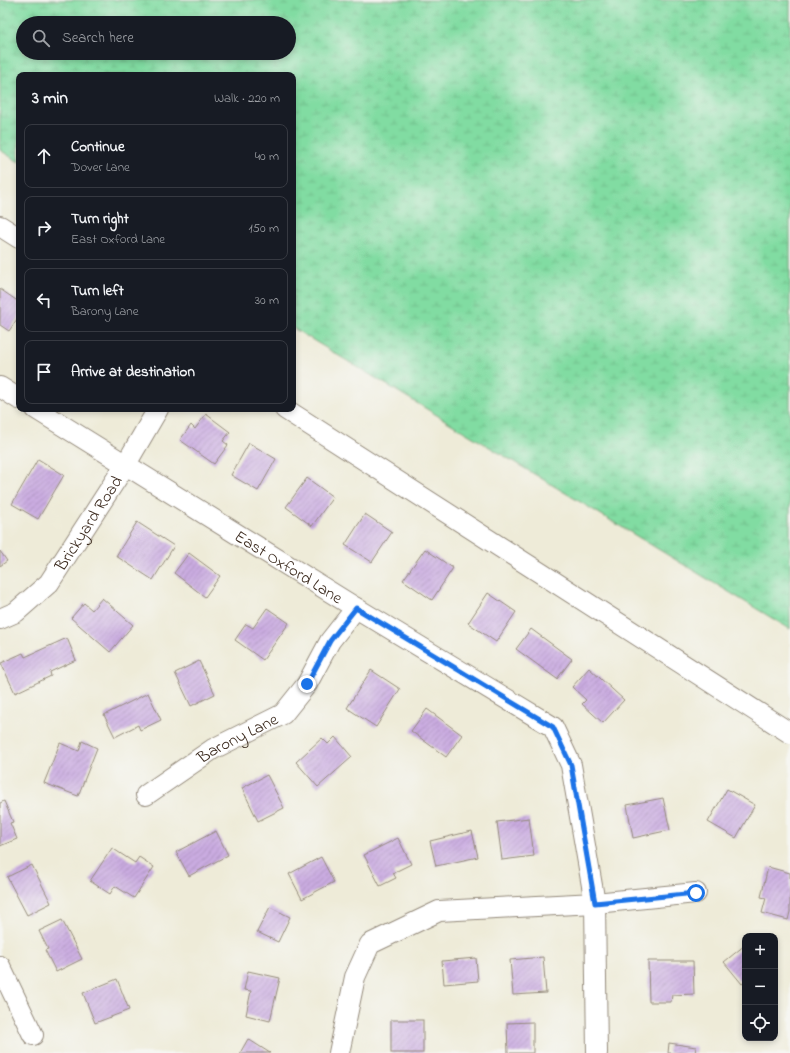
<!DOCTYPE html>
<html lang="en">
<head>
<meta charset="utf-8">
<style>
	:root { --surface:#171b24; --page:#20242c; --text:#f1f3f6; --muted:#9ea1a6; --line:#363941 }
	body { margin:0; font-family:"Indie Flower",sans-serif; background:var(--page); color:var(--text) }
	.controls { position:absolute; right:12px; bottom:12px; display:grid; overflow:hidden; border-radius:8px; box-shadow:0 2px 6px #0003 }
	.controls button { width:36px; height:36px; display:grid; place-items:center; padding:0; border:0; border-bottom:1px solid var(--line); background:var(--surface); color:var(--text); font:20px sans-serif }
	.stop { position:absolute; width:12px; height:12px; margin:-9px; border:3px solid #1a73e8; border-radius:50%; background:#fff }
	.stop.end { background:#1a73e8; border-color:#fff; box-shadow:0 1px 4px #0008 }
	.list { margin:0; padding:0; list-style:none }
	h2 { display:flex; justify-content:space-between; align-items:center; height:52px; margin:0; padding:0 16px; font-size:17px }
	h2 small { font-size:13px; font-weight:400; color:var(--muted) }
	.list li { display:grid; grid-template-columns:26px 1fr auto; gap:12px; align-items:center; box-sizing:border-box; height:64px; margin:0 8px 8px; padding:0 8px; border:1px solid var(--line); border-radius:8px }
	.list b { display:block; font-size:15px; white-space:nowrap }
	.list p { margin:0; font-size:13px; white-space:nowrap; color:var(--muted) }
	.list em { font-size:13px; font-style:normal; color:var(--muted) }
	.icon { flex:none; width:22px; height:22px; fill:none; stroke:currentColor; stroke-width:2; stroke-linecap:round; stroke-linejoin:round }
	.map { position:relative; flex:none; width:790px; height:1053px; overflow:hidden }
	.search { position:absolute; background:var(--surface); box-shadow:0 2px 6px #0003; left:16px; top:16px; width:280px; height:44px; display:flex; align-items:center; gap:10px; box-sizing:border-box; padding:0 14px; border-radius:22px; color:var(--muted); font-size:15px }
	.panel { position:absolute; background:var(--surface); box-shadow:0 2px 6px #0003; left:16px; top:72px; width:280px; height:340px; border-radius:8px }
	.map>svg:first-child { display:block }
</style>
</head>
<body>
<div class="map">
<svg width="790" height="1053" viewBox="0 0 790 1053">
	<defs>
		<pattern id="wetland-marsh" width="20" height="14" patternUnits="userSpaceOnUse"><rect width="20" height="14" fill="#81dca2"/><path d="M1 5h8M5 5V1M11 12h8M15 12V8" fill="none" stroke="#70bd8b"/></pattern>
		<pattern id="building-hatch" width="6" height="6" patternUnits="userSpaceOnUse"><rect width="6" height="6" fill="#caace1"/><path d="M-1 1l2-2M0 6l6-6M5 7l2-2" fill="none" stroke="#a58cb6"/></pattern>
	</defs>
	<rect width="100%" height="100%" fill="#f6f6f2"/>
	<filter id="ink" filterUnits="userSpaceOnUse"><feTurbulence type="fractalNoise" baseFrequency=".025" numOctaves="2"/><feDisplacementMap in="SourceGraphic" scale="8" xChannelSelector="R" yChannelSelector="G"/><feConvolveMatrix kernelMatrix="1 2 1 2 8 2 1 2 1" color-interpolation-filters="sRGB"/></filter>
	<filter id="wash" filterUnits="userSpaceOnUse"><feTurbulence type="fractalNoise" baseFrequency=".012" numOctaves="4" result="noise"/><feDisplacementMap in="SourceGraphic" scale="16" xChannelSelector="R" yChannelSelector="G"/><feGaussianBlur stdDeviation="0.9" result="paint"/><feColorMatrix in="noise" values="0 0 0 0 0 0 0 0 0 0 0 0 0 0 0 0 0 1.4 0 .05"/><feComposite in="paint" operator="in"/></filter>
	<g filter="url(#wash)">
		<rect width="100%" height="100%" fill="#eeebd8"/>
		<path fill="url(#wetland-marsh)" stroke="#5e8360" fill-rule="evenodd" d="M0 0H790V629L293 328V75H19V162L0 150ZM23 23H289V53H23Z"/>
		<g id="blocks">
			<g fill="url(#building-hatch)">
				<path d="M0 289 19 302V316L9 331 0 325Z"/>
				<path d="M206 414 230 432 223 441 228 445 214 464 180 440 191 425 195 429Z"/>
				<path d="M249 443 276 459 258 491 231 475Z"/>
				<path d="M38 459 64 475 38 519 12 504Z"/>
				<path d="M307 478 333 497 312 526 286 507Z"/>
				<path d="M365 514 392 532 372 562 345 545Z"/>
				<path d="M137 522 174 546 153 580 116 556Z"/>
				<path d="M425 549 453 568 432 600 403 580Z"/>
				<path d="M0 551 7 561 0 566Z"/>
				<path d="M189 553 220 576 205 597 174 573Z"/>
				<path d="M488 593 516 612 496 642 468 623Z"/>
				<path d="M102 598 133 625 110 652 71 618 84 603 92 610Z"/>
				<path d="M267 608 289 623 263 660 235 640 246 624 253 628Z"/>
				<path d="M531 629 572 659 557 679 516 649Z"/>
				<path d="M67 638 76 660 50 672 51 676 15 693 1 663 23 653 25 657Z"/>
				<path d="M199 661 215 694 191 706 175 673Z"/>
				<path d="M589 668 624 700 603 723 582 704 586 700 572 687Z"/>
				<path d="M371 670 400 689 376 727 347 708Z"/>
				<path d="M148 693 161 720 140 730 138 725 115 737 104 715Z"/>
				<path d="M427 709 462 735 446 757 411 731Z"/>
				<path d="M335 737 352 757 318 787 296 762 322 738 328 744Z"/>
				<path d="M82 741 97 748 78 796 44 783 60 743 79 751Z"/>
				<path d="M267 775 284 808 258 821 242 788Z"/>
				<path d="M727 789 755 805 736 838 708 822Z"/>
				<path d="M663 798 670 830 633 838 627 805Z"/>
				<path d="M4 801 13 822 10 823 17 839 0 846V803Z"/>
				<path d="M529 818 534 856 502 860 497 822Z"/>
				<path d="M216 831 228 855 189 876 176 852Z"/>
				<path d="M472 831 478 857 436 866 430 841Z"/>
				<path d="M398 838 411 864 393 873 396 878 380 886 364 855Z"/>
				<path d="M112 848 135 863 139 857 154 867 134 898 115 886 110 894 90 881Z"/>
				<path d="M321 857 334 882 302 899 289 874Z"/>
				<path d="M32 865 51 903 27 915 7 877Z"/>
				<path d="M768 867 790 873V912L788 920 762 913 766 898 761 897Z"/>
				<path d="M270 907 290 917 278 942 257 932Z"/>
				<path d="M62 920 82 959 56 972 45 950 48 949 39 931Z"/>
				<path d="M745 945V982L742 984 724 962Z"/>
				<path d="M543 957 546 993 513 995 510 960Z"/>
				<path d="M476 958 478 981 444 984 442 961Z"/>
				<path d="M648 961H693L694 994 672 995 671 1002H649Z"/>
				<path d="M248 971 280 978 270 1021 246 1015 251 991 244 990Z"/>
				<path d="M117 979 129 1010 95 1023 83 993Z"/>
				<rect x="391" y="1020" width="32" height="33"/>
				<path d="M533 1022V1053H508L507 1023Z"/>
				<path d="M248 1039 270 1053H240Z"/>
				<path d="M669 1043 696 1047 695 1053H668Z"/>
			</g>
		</g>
	</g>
	<g filter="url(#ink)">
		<use href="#blocks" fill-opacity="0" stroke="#948a7b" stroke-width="1"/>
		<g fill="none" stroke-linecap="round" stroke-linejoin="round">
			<g stroke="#948a7b" stroke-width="22">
				<g id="minor">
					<path d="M0 226 19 238"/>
					<path d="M0 387 19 399"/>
					<path id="s1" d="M36 409 356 608 553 727 571 765 595 903 597 1053"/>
					<path d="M285 409 790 733"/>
					<path id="s2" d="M0 619 16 612 49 583 126 464 158 409"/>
					<path id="s3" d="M146 795 213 749 283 714 307 684 330 641 356 608"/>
					<path d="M0 966 33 1035"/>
					<path d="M339 1053 355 977 370 944 439 911 595 903 696 893"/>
				</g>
			</g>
			<use href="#minor" stroke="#fff" stroke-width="20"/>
		</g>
	</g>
	<g fill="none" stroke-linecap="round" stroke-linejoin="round" filter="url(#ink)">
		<path stroke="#1a73e8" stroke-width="5" d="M307 684 330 641 356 608 553 727 571 765 595 903 696 893"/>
	</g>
	<g text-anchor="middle" stroke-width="3" stroke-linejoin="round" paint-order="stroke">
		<g font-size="17" fill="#3b2a1e" stroke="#f6f6f2">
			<text dy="6" stroke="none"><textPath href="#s2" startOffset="133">Brickyard Road</textPath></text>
			<text dy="6" stroke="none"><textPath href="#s1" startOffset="298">East Oxford Lane</textPath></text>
			<text dy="6" stroke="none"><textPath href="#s3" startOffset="108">Barony Lane</textPath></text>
		</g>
	</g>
</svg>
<div class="controls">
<button>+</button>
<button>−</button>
<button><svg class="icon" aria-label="locate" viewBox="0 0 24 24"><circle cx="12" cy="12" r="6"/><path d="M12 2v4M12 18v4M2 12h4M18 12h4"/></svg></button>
</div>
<div class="stop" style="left:696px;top:893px"></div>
<div class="stop end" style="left:307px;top:684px"></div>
<div class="search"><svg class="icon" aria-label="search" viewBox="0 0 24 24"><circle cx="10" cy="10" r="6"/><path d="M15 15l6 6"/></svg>Search here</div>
<section class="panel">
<h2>3 min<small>Walk · 220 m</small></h2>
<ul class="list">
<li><svg class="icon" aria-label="ahead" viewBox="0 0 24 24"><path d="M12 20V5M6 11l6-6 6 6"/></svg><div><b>Continue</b><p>Dover Lane</p></div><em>40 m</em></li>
<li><svg class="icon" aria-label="right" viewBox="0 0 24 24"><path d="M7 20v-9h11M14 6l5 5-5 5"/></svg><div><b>Turn right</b><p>East Oxford Lane</p></div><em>150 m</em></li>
<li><svg class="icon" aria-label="left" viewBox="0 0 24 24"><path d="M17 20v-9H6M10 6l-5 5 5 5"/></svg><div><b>Turn left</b><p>Barony Lane</p></div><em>30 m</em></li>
<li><svg class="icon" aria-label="arrive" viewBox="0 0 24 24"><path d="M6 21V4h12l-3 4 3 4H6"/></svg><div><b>Arrive at destination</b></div></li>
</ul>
</section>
</div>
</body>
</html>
